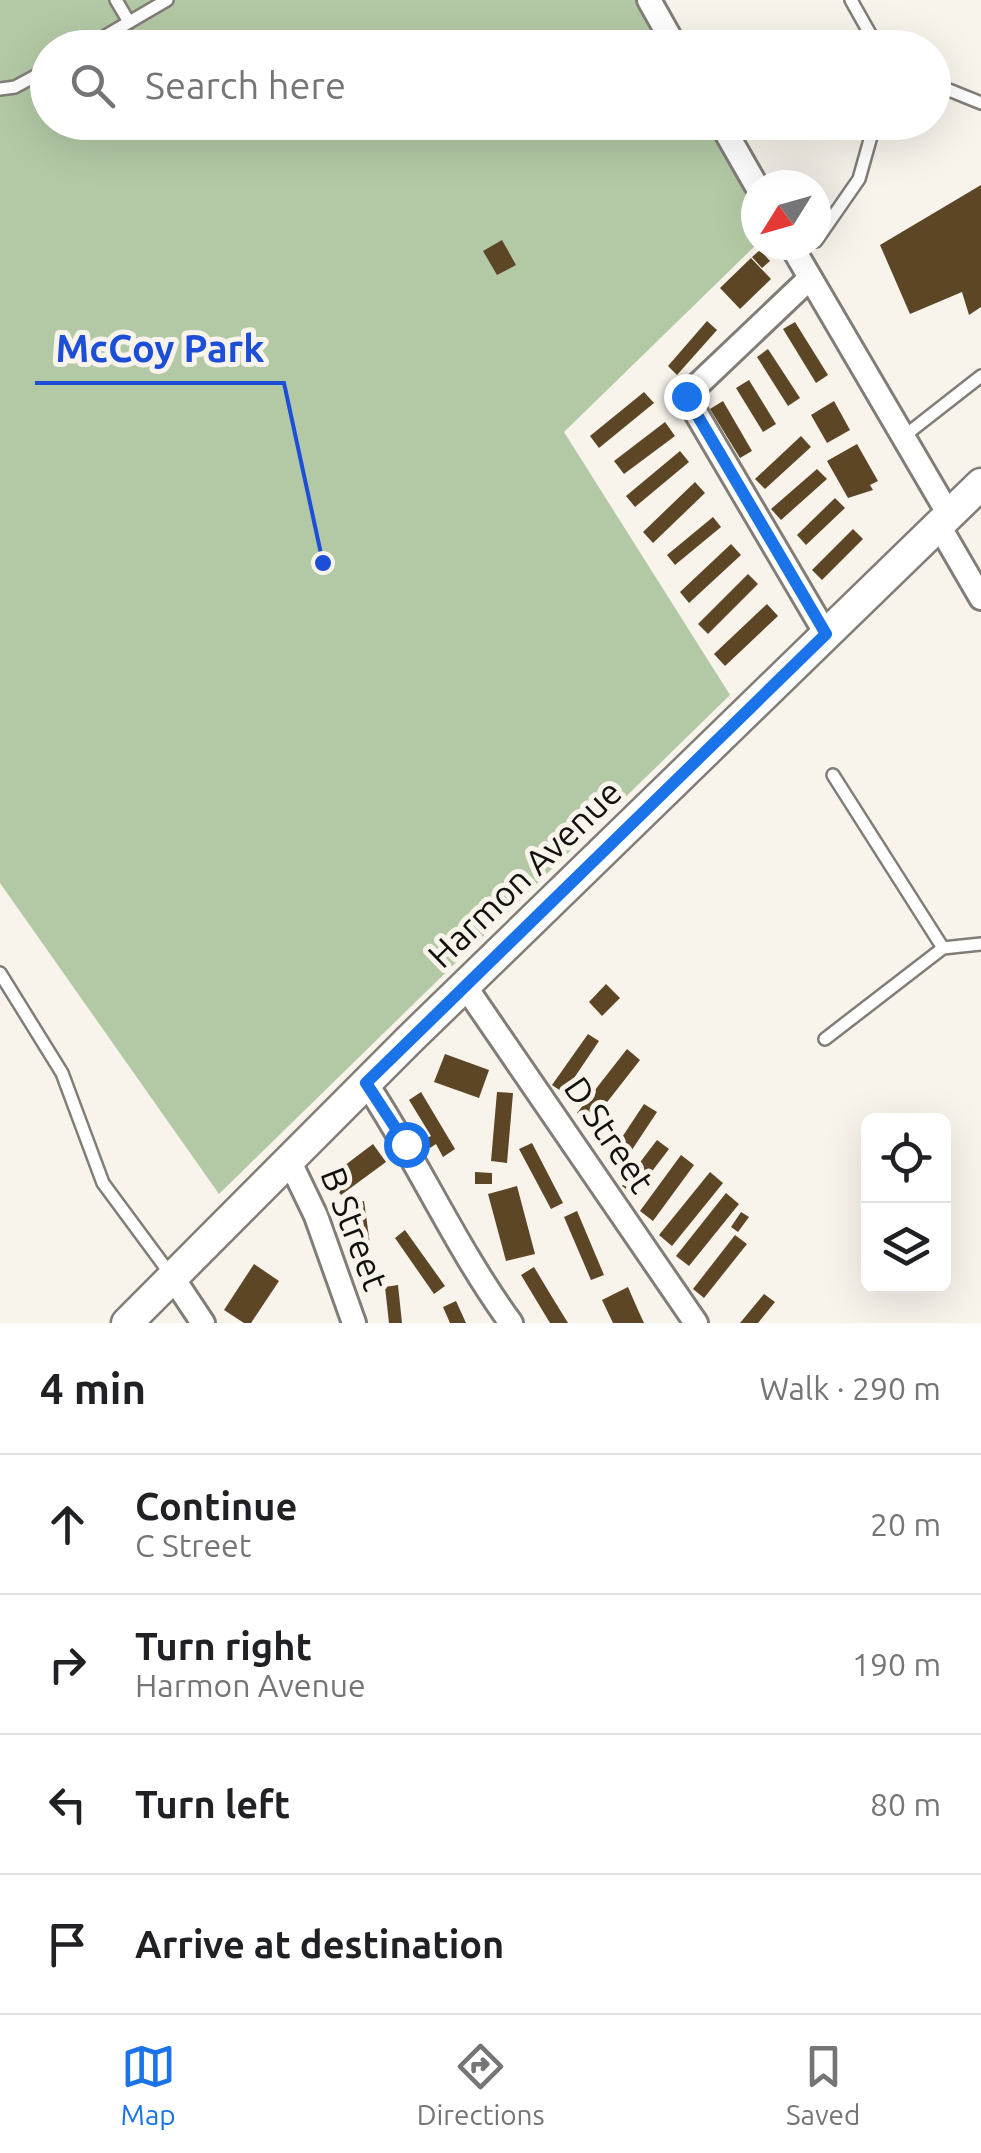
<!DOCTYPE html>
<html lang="en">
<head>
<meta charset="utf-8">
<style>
	:root { --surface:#fff; --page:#f6f6f6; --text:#202124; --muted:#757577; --line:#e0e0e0; --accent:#1a73e8 }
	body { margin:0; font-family:Ubuntu,sans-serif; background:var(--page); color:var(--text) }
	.controls { position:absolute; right:30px; bottom:30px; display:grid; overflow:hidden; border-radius:15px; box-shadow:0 10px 40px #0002 }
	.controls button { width:90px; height:90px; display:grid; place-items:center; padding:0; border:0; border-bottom:2px solid var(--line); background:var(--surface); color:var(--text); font:50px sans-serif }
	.compass { position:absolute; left:741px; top:170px; width:90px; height:90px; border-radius:50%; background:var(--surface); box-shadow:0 10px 40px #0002; rotate:233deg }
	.stop { position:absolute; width:30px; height:30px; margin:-22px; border:8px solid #1a73e8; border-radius:50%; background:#fff }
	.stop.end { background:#1a73e8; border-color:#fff; box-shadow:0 2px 10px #0008 }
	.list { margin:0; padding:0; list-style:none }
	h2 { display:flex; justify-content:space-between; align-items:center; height:130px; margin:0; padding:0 40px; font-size:42px }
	h2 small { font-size:32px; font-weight:400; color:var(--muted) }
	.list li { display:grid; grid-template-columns:65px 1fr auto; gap:30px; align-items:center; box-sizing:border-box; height:140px; padding:0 40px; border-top:2px solid var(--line) }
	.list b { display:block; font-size:38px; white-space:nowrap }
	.list p { margin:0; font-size:32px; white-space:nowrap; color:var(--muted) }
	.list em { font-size:32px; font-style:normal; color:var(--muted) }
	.icon { flex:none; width:55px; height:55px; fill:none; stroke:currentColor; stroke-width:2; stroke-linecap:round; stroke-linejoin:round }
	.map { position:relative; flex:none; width:981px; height:1323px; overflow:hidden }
	.search { position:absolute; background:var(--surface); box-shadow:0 10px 40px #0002; left:30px; right:30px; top:30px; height:110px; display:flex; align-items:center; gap:25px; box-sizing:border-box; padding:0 35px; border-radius:55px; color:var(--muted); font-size:38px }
	.sheet { height:690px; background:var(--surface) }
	nav { display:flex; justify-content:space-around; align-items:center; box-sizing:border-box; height:140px; border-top:2px solid var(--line); background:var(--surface); font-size:28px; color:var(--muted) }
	nav a { display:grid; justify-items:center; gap:5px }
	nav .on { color:var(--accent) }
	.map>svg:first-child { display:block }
</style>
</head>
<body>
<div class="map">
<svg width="981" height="1323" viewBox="0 0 981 1323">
	<rect width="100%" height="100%" fill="#f8f3eb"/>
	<path fill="#b3c9a5" d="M0 0H636L663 47 48 48V122L707 123 756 207V245L564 432 730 695 219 1194 0 883Z"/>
	<g fill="#5c4626">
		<path d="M981 185V307L969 315 962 292 910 314 880 245Z"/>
		<path d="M502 240 516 265 497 275 483 251Z"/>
		<path d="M760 250 770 261 762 268 752 257Z"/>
		<path d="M751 258 771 279 740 309 720 288Z"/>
		<path d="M707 321 717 330 677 375 668 366Z"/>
		<path d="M795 322 828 375 816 383 783 329Z"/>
		<path d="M768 349 800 398 788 406 757 357Z"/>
		<path d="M749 380 776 424 763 432 736 388Z"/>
		<path d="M644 392 654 403 599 448 590 436Z"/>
		<path d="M723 401 752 451 740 458 710 409Z"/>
		<path d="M834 401 850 430 827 443 811 415Z"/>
		<path d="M665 422 675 436 624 474 614 461Z"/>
		<path d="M801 436 811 447 765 489 755 479Z"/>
		<path d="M857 444 878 481 870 485 873 490 848 498 827 461Z"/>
		<path d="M680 451 689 462 635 507 626 496Z"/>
		<path d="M817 469 827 479 781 520 771 509Z"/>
		<path d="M695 482 705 493 653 543 643 532Z"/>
		<path d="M835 498 845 508 806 545 797 535Z"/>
		<path d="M713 517 721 527 675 565 667 555Z"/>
		<path d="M853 529 863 539 822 580 812 570Z"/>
		<path d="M731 544 741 555 689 603 680 592Z"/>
		<path d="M748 574 758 584 708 634 698 624Z"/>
		<path d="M767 604 778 616 725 666 714 654Z"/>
		<path d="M606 984 620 998 602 1016 589 1002Z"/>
		<path d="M588 1034 599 1041 564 1093 552 1085Z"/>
		<path d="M627 1049 640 1060 590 1124 577 1113Z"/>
		<path d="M445 1054 489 1070 479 1098 434 1082Z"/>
		<path d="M421 1092 455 1149 443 1157 436 1144 430 1148 425 1139 431 1136 409 1100Z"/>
		<path d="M497 1092 513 1093 507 1163 491 1161Z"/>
		<path d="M644 1104 657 1112 620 1168 607 1160Z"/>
		<path d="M657 1140 669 1149 634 1195 622 1186Z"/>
		<path d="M532 1143 563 1203 551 1209 519 1149Z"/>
		<path d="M373 1144 386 1162 341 1195 328 1178Z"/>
		<path d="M681 1155 694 1165 653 1221 640 1211Z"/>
		<path d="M475 1172 492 1173V1184H475Z"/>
		<path d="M710 1172 723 1183 672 1246 659 1235Z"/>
		<path d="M517 1186 535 1254 506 1261 488 1194Z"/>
		<path d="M726 1193 739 1204 689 1266 676 1256Z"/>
		<path d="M364 1201 374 1273 359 1275 350 1203Z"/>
		<path d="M577 1211 604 1275 591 1280 564 1217Z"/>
		<path d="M741 1212 749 1217 738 1232 731 1227Z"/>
		<path d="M405 1230 445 1286 434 1294 395 1238Z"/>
		<path d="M735 1235 747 1244 704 1298 693 1289Z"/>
		<path d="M254 1264 279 1281 251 1323H244L224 1310Z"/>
		<path d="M534 1267 552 1297 568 1323H550L521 1275Z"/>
		<path d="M398 1285 402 1323H389L385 1287Z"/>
		<path d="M628 1287 638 1310 644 1323H613L602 1300Z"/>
		<path d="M764 1294 775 1302 758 1323H740Z"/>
		<path d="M456 1301 466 1323H450L443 1307Z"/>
	</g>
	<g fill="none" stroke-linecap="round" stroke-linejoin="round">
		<g stroke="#827d76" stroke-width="16">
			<g id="lane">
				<path d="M116 0 129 22"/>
				<path d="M851 0 878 48"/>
				<path d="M85 48 167 0"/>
				<path d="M934 84 981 103"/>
				<path d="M0 89 15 87 48 69"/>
				<path d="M816 241 859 179 875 122"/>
				<path d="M903 437 981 376"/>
				<path d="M833 775 943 948"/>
				<path d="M0 973 62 1073 103 1183 171 1275"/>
				<path d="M825 1039 943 948 981 944"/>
			</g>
		</g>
		<g stroke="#827d76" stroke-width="28">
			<g id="street">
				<path d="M649 0 676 48"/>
				<path d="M720 122 756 185"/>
				<path d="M791 245 948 513"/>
				<path d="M810 278 686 396 826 634"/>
				<path d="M938 524 981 598"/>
				<path d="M465 986 696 1323"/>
				<path d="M366 1083C418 1161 456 1248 511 1323"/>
				<path d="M289 1160 316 1216 354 1323"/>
				<path d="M171 1275 203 1323"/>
			</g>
		</g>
		<g stroke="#827d76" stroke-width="35">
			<path id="secondary" d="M127 1323 409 1040 981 484"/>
		</g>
		<use href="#lane" stroke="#fff" stroke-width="11"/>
		<use href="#street" stroke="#fff" stroke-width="22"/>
		<use href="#secondary" stroke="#fff" stroke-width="30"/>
	</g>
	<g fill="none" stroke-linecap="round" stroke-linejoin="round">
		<path stroke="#1a73e8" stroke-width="12" d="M406 1144 366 1083 826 634 686 396"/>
	</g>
	<g text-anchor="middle" stroke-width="10" stroke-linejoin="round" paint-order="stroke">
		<g font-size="35" fill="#13110f" stroke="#f8f3eb">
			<text transform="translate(525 874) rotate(-44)" y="12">Harmon Avenue</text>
			<text transform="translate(609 1135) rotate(56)" y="12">D Street</text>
			<text transform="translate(354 1229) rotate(69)" y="12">B Street</text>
		</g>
	</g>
	<path fill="none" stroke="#1d4ed8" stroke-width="4" d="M323 563L284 383H35"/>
	<circle fill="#1d4ed8" stroke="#f8f3eb" stroke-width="4" cx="323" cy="563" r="10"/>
	<g font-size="38" text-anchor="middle" font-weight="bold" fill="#1d4ed8" stroke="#f8f3eb" stroke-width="10" stroke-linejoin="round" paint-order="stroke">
		<text x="160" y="362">McCoy Park</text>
	</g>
</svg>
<div class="controls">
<button><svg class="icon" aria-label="locate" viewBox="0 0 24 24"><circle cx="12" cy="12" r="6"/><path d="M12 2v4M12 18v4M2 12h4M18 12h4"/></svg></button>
<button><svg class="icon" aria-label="layers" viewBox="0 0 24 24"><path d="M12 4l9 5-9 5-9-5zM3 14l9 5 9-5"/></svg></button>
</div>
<svg class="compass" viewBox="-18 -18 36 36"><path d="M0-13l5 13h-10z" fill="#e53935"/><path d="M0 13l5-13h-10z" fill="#757577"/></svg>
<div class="stop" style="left:406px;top:1144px"></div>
<div class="stop end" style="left:686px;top:396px"></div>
<div class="search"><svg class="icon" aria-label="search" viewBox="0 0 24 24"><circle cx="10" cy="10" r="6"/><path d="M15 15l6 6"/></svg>Search here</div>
</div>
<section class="sheet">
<h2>4 min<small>Walk · 290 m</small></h2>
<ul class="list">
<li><svg class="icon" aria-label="ahead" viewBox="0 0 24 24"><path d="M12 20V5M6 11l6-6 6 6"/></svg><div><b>Continue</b><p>C Street</p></div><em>20 m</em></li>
<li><svg class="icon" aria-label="right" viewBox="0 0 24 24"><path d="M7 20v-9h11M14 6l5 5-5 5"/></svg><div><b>Turn right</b><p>Harmon Avenue</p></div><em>190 m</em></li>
<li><svg class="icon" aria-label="left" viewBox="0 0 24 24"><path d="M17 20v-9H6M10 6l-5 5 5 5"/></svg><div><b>Turn left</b></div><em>80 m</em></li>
<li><svg class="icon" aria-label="arrive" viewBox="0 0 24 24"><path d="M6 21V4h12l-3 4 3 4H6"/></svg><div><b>Arrive at destination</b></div></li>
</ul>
</section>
<nav>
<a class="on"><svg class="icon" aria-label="map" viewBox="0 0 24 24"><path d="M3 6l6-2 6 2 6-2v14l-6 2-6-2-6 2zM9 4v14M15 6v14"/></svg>Map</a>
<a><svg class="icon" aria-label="directions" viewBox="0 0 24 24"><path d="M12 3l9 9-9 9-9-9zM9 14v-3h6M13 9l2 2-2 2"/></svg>Directions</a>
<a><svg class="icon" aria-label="saved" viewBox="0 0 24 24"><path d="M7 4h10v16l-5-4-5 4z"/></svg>Saved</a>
</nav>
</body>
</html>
